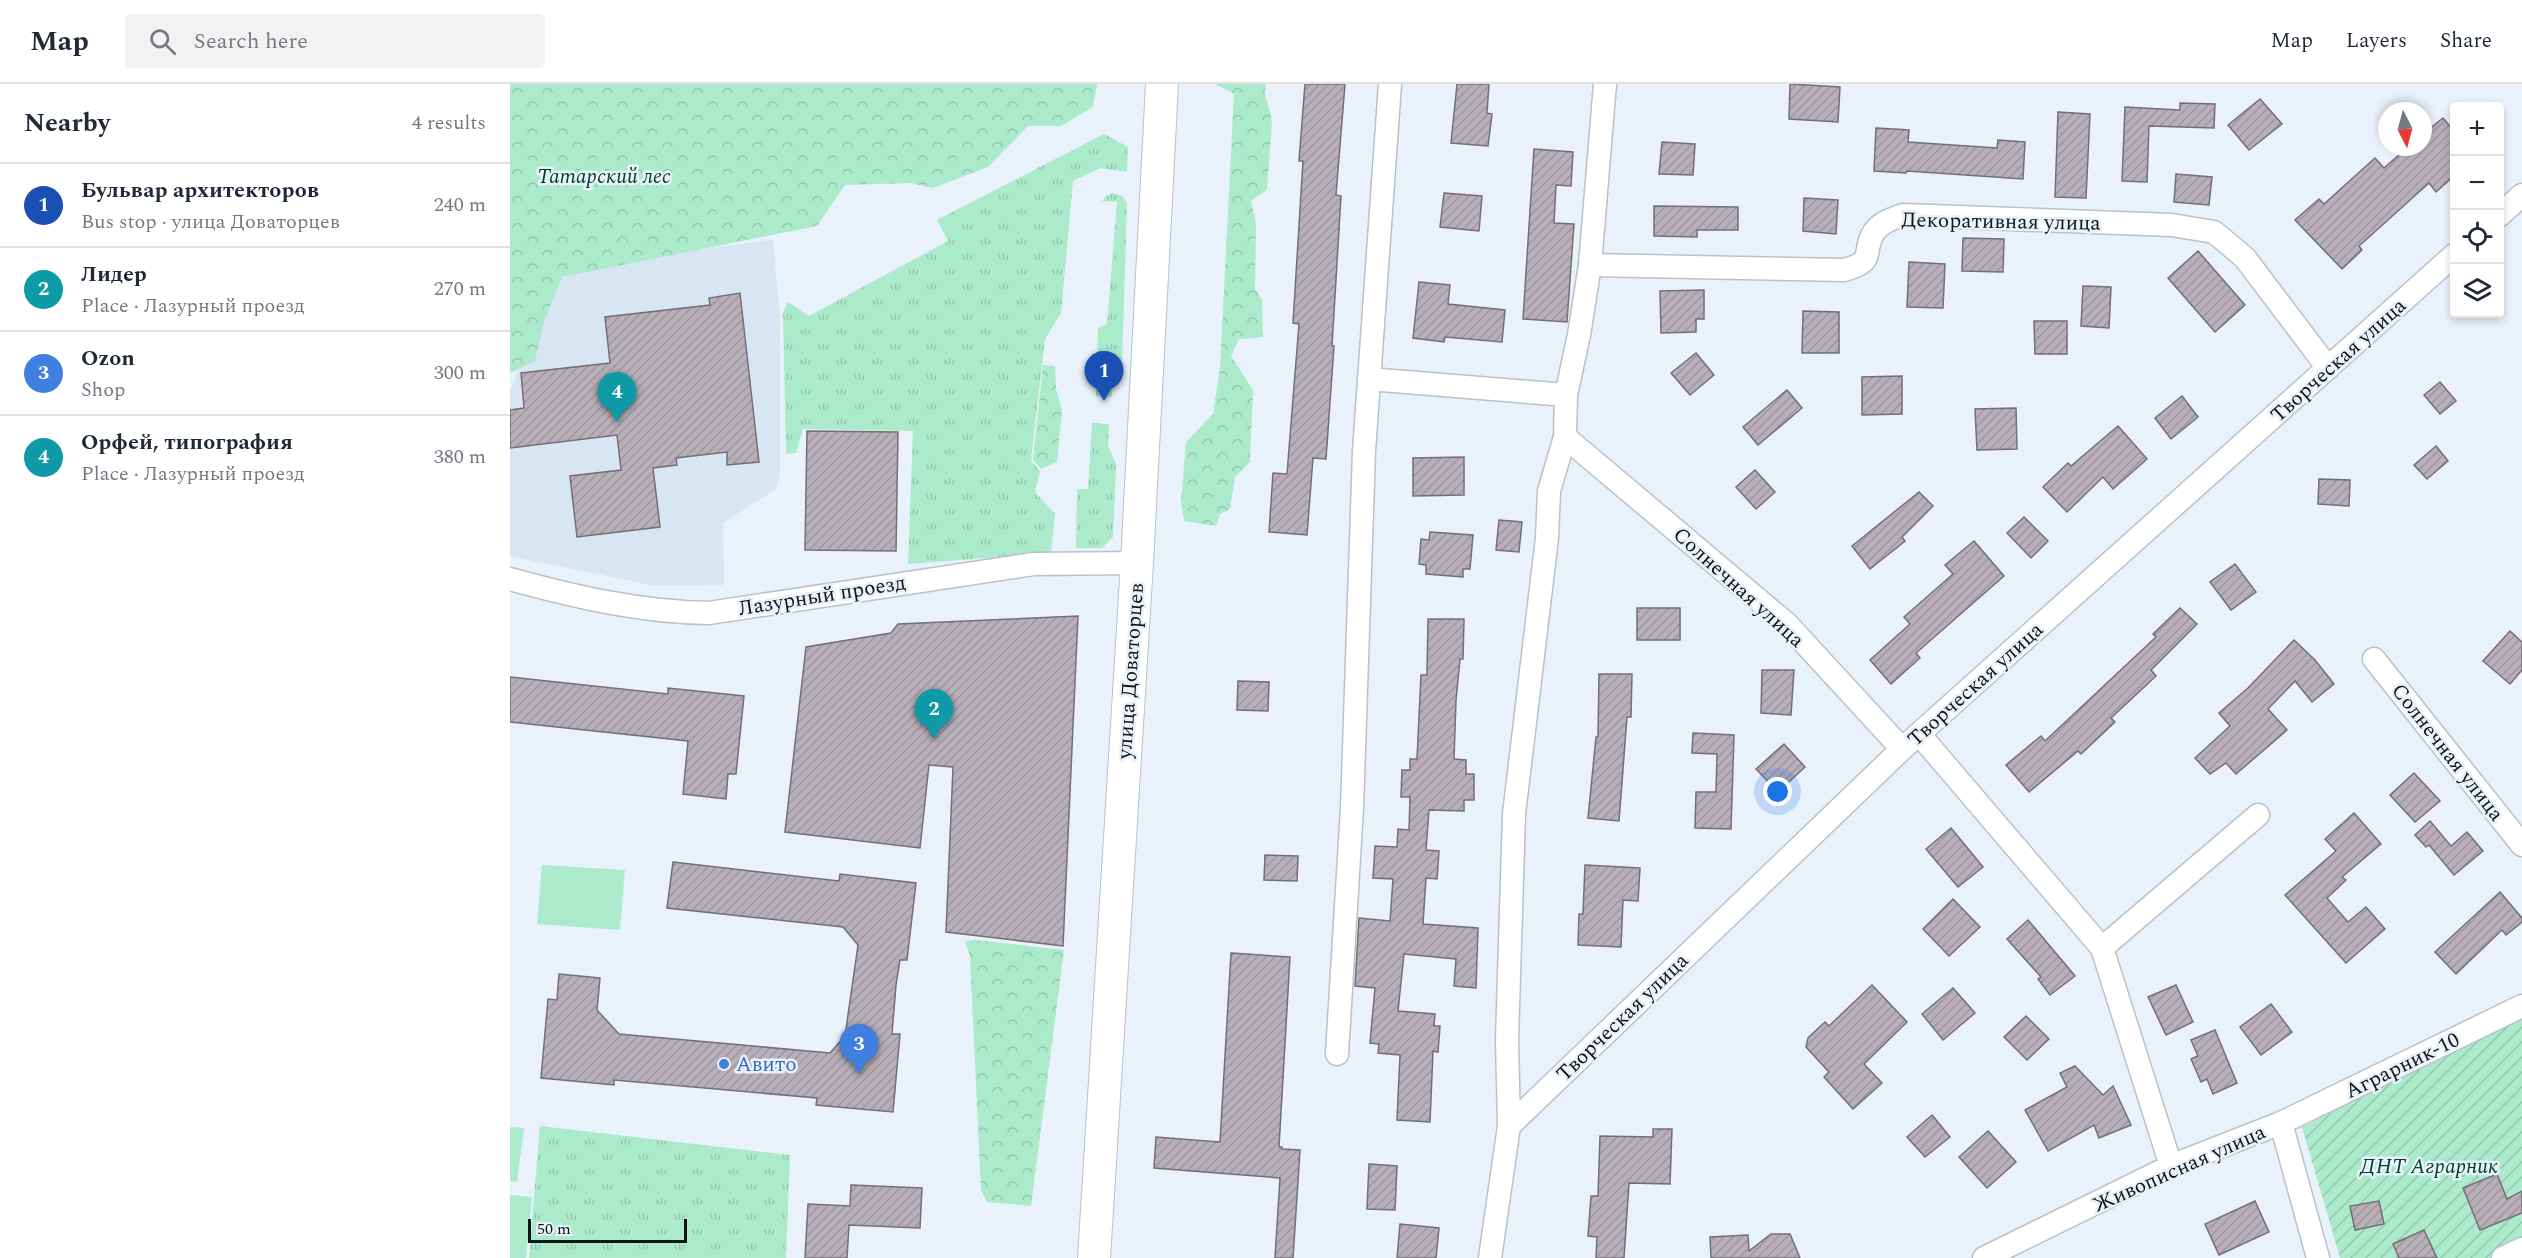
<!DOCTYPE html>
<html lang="en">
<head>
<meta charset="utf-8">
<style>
	:root { --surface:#fff; --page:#f2f2f3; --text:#1f2937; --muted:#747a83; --line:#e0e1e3; --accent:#1a73e8 }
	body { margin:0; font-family:Spectral,serif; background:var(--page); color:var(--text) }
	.controls { position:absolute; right:18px; top:18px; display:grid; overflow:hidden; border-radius:6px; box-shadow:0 3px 9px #0003 }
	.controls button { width:54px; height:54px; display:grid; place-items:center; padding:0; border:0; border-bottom:2px solid var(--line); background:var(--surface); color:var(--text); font:30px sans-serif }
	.compass { position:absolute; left:1868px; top:18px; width:54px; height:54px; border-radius:50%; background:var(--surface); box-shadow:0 3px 9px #0003; rotate:174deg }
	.scale { position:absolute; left:18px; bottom:15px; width:159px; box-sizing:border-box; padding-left:6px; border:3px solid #121518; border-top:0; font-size:16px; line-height:21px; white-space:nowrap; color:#121518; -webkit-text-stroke:4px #e9f1fa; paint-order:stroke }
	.you { position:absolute; left:1268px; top:708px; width:21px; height:21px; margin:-15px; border:4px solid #fff; border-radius:50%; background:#1a73e8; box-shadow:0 0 0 9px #1a73e833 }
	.badge { display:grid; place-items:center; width:39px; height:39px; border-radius:50%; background:var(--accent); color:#fff; font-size:20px; font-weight:700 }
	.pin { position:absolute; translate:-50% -50px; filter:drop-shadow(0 2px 3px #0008) }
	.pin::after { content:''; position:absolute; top:32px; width:21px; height:18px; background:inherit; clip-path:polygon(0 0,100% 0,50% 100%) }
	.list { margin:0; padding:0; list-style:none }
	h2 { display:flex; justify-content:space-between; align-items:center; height:78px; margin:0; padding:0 24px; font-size:26px }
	h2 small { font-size:20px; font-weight:400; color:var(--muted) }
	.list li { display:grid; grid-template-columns:39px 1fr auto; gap:18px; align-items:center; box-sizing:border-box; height:84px; padding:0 24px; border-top:2px solid var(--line) }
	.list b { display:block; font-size:22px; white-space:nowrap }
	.list p { margin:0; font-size:20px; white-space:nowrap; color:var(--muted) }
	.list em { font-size:20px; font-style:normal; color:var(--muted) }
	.icon { flex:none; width:33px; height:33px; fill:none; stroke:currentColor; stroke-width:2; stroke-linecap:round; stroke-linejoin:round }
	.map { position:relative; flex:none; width:2012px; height:1174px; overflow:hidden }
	header { display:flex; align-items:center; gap:36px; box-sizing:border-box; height:84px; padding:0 30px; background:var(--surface); border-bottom:2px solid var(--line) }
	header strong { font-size:28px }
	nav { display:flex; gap:33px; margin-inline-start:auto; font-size:21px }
	.search { width:420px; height:54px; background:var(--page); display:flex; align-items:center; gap:15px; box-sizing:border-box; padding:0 21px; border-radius:6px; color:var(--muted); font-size:22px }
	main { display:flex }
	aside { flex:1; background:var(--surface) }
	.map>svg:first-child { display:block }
</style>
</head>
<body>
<header>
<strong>Map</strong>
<div class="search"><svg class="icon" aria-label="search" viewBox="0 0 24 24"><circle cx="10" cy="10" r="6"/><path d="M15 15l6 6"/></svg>Search here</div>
<nav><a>Map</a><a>Layers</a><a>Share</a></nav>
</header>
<main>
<aside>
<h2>Nearby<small>4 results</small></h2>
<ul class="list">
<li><span class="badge" style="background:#1a4fb4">1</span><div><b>Бульвар архитекторов</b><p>Bus stop · улица Доваторцев</p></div><em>240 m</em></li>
<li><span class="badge" style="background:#0f9aa8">2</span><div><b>Лидер</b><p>Place · Лазурный проезд</p></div><em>270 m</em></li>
<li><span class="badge" style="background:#3f7fe0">3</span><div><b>Ozon</b><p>Shop</p></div><em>300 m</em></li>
<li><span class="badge" style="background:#0f9aa8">4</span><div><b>Орфей, типография</b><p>Place · Лазурный проезд</p></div><em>380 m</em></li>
</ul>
</aside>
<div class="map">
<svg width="2012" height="1174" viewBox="0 0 2012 1174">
	<defs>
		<pattern id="grass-tufts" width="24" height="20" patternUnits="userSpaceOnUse" patternTransform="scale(1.5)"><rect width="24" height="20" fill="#aceacc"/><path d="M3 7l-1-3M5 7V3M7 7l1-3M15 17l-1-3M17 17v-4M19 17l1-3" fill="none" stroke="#93c8ae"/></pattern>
		<pattern id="forest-crowns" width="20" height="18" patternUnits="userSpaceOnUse" patternTransform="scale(1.5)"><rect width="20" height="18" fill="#aceacc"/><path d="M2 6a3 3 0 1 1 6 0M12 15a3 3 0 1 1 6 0" fill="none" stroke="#93c8ae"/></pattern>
		<pattern id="garden-furrows" width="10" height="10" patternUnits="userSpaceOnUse" patternTransform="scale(1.5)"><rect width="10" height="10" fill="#aceacc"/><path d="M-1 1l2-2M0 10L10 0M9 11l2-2" fill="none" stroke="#93c8ae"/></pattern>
		<pattern id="building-hatch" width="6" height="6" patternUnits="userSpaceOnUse" patternTransform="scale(1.5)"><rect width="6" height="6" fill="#b8afb8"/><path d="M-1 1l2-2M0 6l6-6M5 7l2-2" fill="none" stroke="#9d969d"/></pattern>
	</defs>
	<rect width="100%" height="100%" fill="#e9f1fa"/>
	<path fill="#d8e6f4" d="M263 156 270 232V391L266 405 213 439 214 501 145 502 0 472V307L51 182Z"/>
	<g fill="url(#grass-tufts)">
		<path d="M594 50 618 63 617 88 590 84 563 97 551 229 535 255 521 377 530 387 525 408 545 430 541 469 398 480 403 347 293 345 286 369 276 370 273 228 278 218 299 232 438 157 427 136Z"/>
		<path d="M603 109 612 112 617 119 612 281 603 292 602 313 586 312 588 244 597 240 607 118 592 117 596 112Z"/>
		<path d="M582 339 599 340 598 362 606 380 603 453 592 464H566L567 405H578Z"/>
		<path d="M30 1042 280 1071 276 1174H19Z"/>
	</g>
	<g fill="url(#forest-crowns)">
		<path d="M0 0H587L583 23 551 42H518L478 83 423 104 400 99 335 101 307 142 52 193 34 238 25 277 0 289Z"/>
		<path d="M705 0H756L755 8 762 38 757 106 741 117 746 140 745 205 752 215 753 253 729 255 721 272 743 306 740 378 725 393 720 425 710 430 706 442 674 437 671 417 676 358 703 330 710 284 724 10Z"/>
		<path d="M533 281 545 282 546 305 552 326 547 378 531 385 523 376Z"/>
		<path d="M467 856 554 866 521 1122 477 1118 471 1106 460 873 455 857Z"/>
	</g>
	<g fill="#aceacc">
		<path d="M32 781 115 786 110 846 27 840Z"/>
		<path d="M0 1043 14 1044 7 1098 0 1097Z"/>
		<path d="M0 1111 22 1113 16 1174H0Z"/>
	</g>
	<path fill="url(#garden-furrows)" d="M2012 933V1174H1830L1792 1043Z"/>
	<g fill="url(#building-hatch)" stroke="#766e75" stroke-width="1.5">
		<path d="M795 0H835L826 111 831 112 822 262H824L816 375 803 374 797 451 759 448 763 389 777 390 789 240 783 239 793 77H789Z"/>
		<path d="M947 0H979L977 29 982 30 978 62 941 59Z"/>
		<path d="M1280 0 1330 3 1328 38 1279 35Z"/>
		<path d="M1750 15 1772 40 1739 66 1718 41Z"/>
		<path d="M1670 19 1705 20 1704 44 1639 42 1637 98 1612 97 1615 23 1670 26Z"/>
		<path d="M1548 28 1580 30 1576 114 1545 113Z"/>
		<path d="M1933 34 1944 47V92L1926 108 1919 99 1849 162 1852 166 1832 185 1785 136 1809 115 1814 120 1865 74 1874 84 1898 63H1913V50Z"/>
		<path d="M1366 44 1399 46 1398 58 1487 64 1488 56 1515 58 1513 95 1397 87 1396 89 1364 87Z"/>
		<path d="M1152 58 1185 60 1183 91 1149 90Z"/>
		<path d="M1024 65 1063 68 1061 102 1046 101 1044 139 1064 140 1057 238 1013 235Z"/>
		<path d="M1666 90 1702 93 1699 121 1664 118Z"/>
		<path d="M934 109 972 112 969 147 930 143Z"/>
		<path d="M1294 114 1328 116 1326 150 1293 147Z"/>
		<path d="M1144 122 1228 123V146H1187V153L1144 152Z"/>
		<path d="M1453 154 1494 155 1493 188 1452 187Z"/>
		<path d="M1688 167 1735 221 1705 248 1658 194Z"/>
		<path d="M1399 178 1435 180 1433 224 1397 223Z"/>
		<path d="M909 198 940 201 938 220 995 226 992 258 935 253 934 258 903 254Z"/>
		<path d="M1573 202 1601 203 1599 244 1571 242Z"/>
		<path d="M1194 206V235H1186V248L1151 249 1150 207Z"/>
		<path d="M230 209 249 378 217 381V368L166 374 167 381 143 384 150 443 67 453 60 392 111 386 107 351 0 364V326L14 324 11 289 100 279 95 233 200 221 199 214Z"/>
		<path d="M1293 227 1329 228V269H1292Z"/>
		<path d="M1524 237H1557V270H1525Z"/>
		<path d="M1186 269 1204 291 1180 311 1161 289Z"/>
		<path d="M1392 292V330L1352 331V293Z"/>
		<path d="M1930 298 1946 317 1930 330 1914 311Z"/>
		<path d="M1277 306 1292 324 1248 361 1233 343Z"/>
		<path d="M1672 312 1688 333 1661 355 1645 334Z"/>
		<path d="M1506 324 1507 365 1467 366 1465 325Z"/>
		<path d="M1608 342 1637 375 1603 405 1593 393 1557 428 1533 403 1558 379 1561 382Z"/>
		<path d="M297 347 388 348 386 467 295 466Z"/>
		<path d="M1926 362 1938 377 1917 395 1904 381Z"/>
		<path d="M954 373V411L903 412V374Z"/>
		<path d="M1245 386 1265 408 1246 425 1226 403Z"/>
		<path d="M1809 395 1840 396 1839 422 1808 420Z"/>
		<path d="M1409 408 1423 422 1392 453 1395 457 1360 485 1342 462Z"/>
		<path d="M1514 433 1538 457 1521 474 1497 449Z"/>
		<path d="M989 436 1012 438 1009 468 986 466Z"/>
		<path d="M920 448 963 451 960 485H953V493L916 490V481L909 480 911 455 919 456Z"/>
		<path d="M1464 457 1494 492 1406 569 1410 574 1381 600 1360 576 1400 540 1394 533 1443 490 1435 481Z"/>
		<path d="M1725 480 1746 508 1721 526 1700 498Z"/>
		<rect x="1127" y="524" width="43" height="32"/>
		<path d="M1670 524 1687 540 1641 586 1646 592 1601 634 1605 638 1571 670 1568 667 1519 708 1496 681 1531 652 1535 657 1646 553 1643 550Z"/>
		<path d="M568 532 553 862 436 848 443 683 419 681 410 764 275 748 296 563 381 549 388 540Z"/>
		<path d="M918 535H954L953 575H950L946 616 944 675 956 676V690H964V716H954V727L919 726 916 766 929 767 927 795 916 794 913 840 968 844 966 904 944 902 946 875 894 870 888 927 925 930 924 942H930L928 968 923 967 920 1038 887 1036 890 971 868 969 869 960 860 959 865 904 845 902 849 834 880 837 883 795 863 794 865 762 887 763 888 745 899 746 900 713H891L892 686H900V675H907L911 591H917Z"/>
		<path d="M2000 547 2012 558V586L2000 600 1973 577Z"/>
		<path d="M1784 556 1805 576 1824 600 1802 618 1785 597 1758 625 1777 646 1726 690 1716 679 1700 690 1685 674 1720 642 1709 629 1738 604Z"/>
		<path d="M1252 586H1284L1281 631 1251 629Z"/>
		<path d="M1089 590H1122L1121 633H1117L1109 737 1078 734 1086 653H1088Z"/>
		<path d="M0 593 158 610V604L234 612 226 690H218L216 715 173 710 178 657 0 638Z"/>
		<path d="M728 597 759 598 758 627 727 626Z"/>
		<path d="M1183 649 1224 651 1221 745 1185 744 1186 708H1206L1207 670 1182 669Z"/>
		<path d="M1274 660 1295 683 1268 708 1246 685Z"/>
		<path d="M1904 689 1930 717 1905 738 1880 711Z"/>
		<path d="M1844 729 1871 760 1832 793 1836 796 1817 814 1838 838 1856 823 1875 845 1836 879 1775 811 1826 767 1815 755Z"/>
		<path d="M1920 737 1941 762 1957 748 1973 767 1944 791 1919 761 1916 763 1905 751Z"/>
		<path d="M1441 744 1473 783 1448 803 1416 765Z"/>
		<path d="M755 771 788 772 787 797 754 796Z"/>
		<path d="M163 778 329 797 330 790 406 799 397 876H390L386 901 382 950H390L383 1028 306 1021 307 1014 104 996V1001L31 994 38 915 47 916 49 890 90 894 87 926 109 950 320 969 335 952 348 861 333 843 157 824Z"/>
		<path d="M1075 781 1130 784 1128 817 1113 816 1111 863 1068 861 1069 830H1073Z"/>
		<path d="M1990 808 2012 834V838L1996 851 1992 846 1946 890 1925 868Z"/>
		<path d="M1443 815 1470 843 1439 872 1413 845Z"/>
		<path d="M1518 836 1565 892 1540 911 1528 895 1531 893 1497 855Z"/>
		<path d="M721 869 780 873 769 1063H772V1065L790 1066 783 1174H765L770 1094 644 1084 646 1053 710 1058Z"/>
		<path d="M1362 901 1397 938 1354 980 1372 999 1343 1025 1314 993 1319 988 1296 963 1298 954 1315 938 1319 942Z"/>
		<path d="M1666 901 1683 938 1656 951 1638 913Z"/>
		<path d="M1443 904 1465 929 1433 956 1412 930Z"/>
		<path d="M1761 920 1782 948 1751 971 1730 943Z"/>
		<path d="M1516 932 1539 955 1517 976 1494 953Z"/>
		<path d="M1705 946 1727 999 1703 1010 1697 995 1691 998 1681 975 1688 972 1681 956Z"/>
		<path d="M1565 982 1593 1011 1603 1002 1621 1041 1589 1054 1584 1041 1538 1067 1515 1026 1557 1003 1550 989Z"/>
		<path d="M1422 1031 1440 1053 1415 1073 1397 1053Z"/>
		<path d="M1143 1045H1162L1160 1100 1119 1099 1114 1174H1086L1087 1153 1078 1152 1081 1112H1088L1090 1052 1143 1053Z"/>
		<path d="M1478 1047 1506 1078 1477 1104 1449 1073Z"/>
		<path d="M859 1080 887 1082 885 1126 857 1125Z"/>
		<path d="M1987 1090 1997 1115 2012 1107V1129L1970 1146 1953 1104Z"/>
		<path d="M341 1101 412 1104 410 1144 339 1141 337 1174H295L298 1120 340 1122Z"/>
		<path d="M1745 1117 1759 1148 1709 1171 1695 1140Z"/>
		<path d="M1869 1117 1874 1140 1845 1146 1840 1122Z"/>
		<path d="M890 1140 929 1144 926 1174H887Z"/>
		<path d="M1914 1146 1927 1174H1889L1883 1160Z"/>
		<path d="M1261 1150H1280L1290 1174H1201L1200 1153 1238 1151 1239 1167Z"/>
	</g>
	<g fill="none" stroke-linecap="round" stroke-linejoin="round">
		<g stroke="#b9c1c9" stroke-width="25">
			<g id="minor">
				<path d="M1990 131 2012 111"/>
				<path d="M1080 181 1095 0"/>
				<path d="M859 295 1056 311 1055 353 1039 407 1037 454 1004 730 997 956 999 1042 980 1174"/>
				<path d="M1056 311 1069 251 1080 181 1334 186C1368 177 1351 168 1364 148 1371 138 1382 135 1393 131L1662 141 1704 148 1735 174 1818 284"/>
				<path d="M1055 353 1277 540 1392 665"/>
				<path d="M0 495C66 513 130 528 199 529L524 480 627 479"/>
				<path d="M1864 575 2012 761"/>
				<path d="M1409 650 1592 864 1661 1082"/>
				<path d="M1592 864 1748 731"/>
				<path d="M827 970 842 724 854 367 880 0"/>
				<path d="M1771 1039 1808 1174"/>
				<path d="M999 1042 1392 665 1944 171"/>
				<path d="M1474 1174 1661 1082 1771 1039 2012 922"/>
				<path d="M1993 1174 2012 1165"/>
			</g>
		</g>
		<g stroke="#b9c1c9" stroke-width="34">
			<path id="secondary" d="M584 1174 627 479 652 0"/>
		</g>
		<use href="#minor" stroke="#fff" stroke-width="22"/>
		<use href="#secondary" stroke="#fff" stroke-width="32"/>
	</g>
	<circle fill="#3f7fe0" stroke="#e9f1fa" stroke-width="2" cx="214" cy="980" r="6"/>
	<g text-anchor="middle" stroke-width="5" stroke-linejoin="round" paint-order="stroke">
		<g font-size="21" font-style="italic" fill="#00412b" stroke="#e9f1fa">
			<text x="94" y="99">Татарский лес</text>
			<text x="1919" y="1089">ДНТ Аграрник</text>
		</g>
		<g font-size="21" fill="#121518" stroke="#e9f1fa">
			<text transform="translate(1491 137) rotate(1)" y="7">Декоративная улица</text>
			<text transform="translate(1828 276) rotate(-42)" y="7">Творческая улица</text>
			<text transform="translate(1229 503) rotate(42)" y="7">Солнечная улица</text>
			<text transform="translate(312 511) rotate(-9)" y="7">Лазурный проезд</text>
			<text transform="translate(620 587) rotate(-86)" y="7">улица Доваторцев</text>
			<text transform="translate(1465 600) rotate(-42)" y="7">Творческая улица</text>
			<text transform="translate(1938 668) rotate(52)" y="7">Солнечная улица</text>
			<text transform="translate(1112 933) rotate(-44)" y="7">Творческая улица</text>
			<text transform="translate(1892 981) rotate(-26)" y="7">Аграрник-10</text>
			<text transform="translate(1669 1084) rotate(-24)" y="7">Живописная улица</text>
		</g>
		<g font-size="21" fill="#366cbe" stroke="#e9f1fa" text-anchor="start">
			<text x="226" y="987">Авито</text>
		</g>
	</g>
</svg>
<div class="controls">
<button>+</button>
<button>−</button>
<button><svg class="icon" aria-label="locate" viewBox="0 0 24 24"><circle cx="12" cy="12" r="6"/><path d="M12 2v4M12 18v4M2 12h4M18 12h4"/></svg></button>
<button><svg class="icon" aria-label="layers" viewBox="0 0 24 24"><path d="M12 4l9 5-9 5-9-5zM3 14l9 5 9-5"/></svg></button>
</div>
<svg class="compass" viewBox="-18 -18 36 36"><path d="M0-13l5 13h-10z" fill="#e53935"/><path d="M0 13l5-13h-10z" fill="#747a83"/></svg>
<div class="scale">50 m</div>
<div class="you"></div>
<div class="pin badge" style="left:594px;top:317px;background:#1a4fb4">1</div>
<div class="pin badge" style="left:424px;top:655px;background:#0f9aa8">2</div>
<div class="pin badge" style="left:349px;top:990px;background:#3f7fe0">3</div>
<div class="pin badge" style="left:107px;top:338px;background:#0f9aa8">4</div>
</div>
</main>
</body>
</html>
